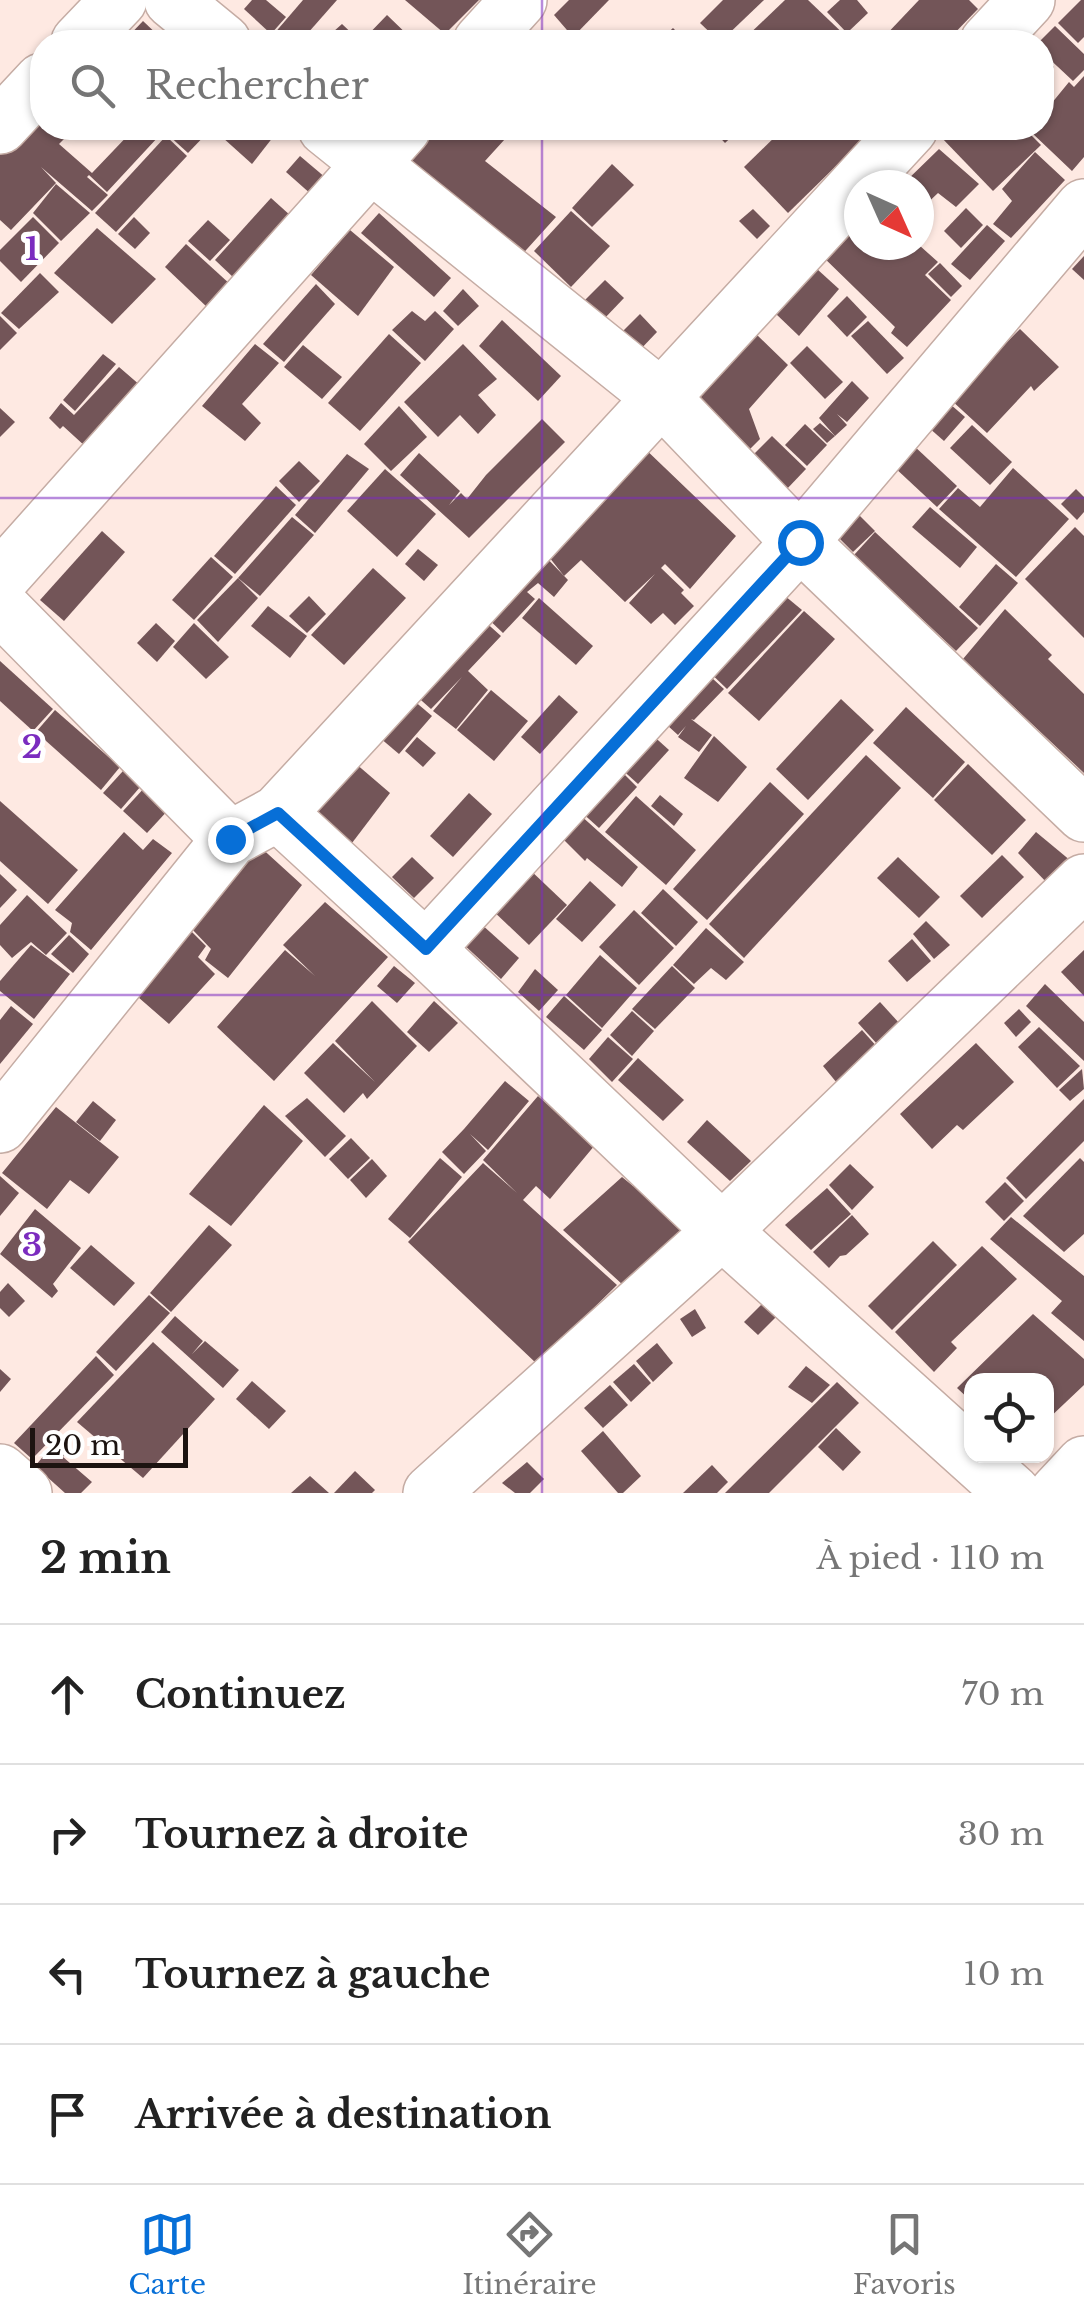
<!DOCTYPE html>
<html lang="fr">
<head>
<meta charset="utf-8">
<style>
	:root { --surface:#fff; --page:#f2f2f2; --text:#222; --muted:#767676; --line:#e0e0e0; --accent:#076fd7 }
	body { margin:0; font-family:"Libre Baskerville",serif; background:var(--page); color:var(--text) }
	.controls { position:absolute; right:30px; bottom:30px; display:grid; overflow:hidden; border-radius:20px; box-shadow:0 2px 8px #0004 }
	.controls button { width:90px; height:90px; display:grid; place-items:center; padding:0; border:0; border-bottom:2px solid var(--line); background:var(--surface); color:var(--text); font:50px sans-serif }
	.compass { position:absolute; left:844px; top:170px; width:90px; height:90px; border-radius:50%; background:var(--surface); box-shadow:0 2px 8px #0004; rotate:135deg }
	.scale { position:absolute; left:30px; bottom:25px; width:158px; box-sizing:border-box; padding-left:10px; border:5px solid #1c1310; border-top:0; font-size:28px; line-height:35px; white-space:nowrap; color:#1c1310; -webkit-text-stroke:8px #fff; paint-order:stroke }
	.stop { position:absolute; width:30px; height:30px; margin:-22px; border:8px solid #076fd7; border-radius:50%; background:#fff }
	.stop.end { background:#076fd7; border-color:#fff; box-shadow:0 2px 10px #0008 }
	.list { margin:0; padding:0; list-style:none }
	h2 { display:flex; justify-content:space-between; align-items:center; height:130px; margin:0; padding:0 40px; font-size:42px }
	h2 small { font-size:32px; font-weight:400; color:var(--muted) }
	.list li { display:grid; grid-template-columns:65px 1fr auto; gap:30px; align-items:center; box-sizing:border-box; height:140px; padding:0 40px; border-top:2px solid var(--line) }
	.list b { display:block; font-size:38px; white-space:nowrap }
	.list em { font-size:32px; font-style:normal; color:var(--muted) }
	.icon { flex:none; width:55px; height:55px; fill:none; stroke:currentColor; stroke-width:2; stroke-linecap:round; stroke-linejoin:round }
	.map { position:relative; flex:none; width:1084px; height:1493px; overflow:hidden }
	.search { position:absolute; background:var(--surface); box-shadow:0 2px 8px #0004; left:30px; right:30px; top:30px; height:110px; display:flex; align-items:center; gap:25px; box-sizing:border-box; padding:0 35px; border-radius:40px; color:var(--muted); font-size:38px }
	.sheet { height:690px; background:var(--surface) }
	nav { display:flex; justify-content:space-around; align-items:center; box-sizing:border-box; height:140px; border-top:2px solid var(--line); background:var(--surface); font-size:28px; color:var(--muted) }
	nav a { display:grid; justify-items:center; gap:5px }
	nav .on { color:var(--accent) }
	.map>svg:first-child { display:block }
</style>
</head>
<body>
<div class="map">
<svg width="1084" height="1493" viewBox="0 0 1084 1493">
	<rect width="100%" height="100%" fill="#fee9e2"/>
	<g fill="#735558">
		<path d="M252 0H266L286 17 271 34 244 9Z"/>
		<path d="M303 0H337L300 42H282L273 35Z"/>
		<path d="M405 0H479L445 34Z"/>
		<path d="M569 0H609L573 37 554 15Z"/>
		<path d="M723 0H764L720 42 700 23Z"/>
		<path d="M785 0H808L852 42H741Z"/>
		<path d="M840 0H857L868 13 847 33 827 12Z"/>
		<path d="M919 0H969L978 9 946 42H886L882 39Z"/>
		<path d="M1081 0H1084V37L1078 43 1058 23Z"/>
		<path d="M387 15 415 42H327L324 40 342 24 361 42Z"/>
		<path d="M143 21 162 39 158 42H123Z"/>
		<path d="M1055 26 1084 54V70L1073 81 1042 52V42H1039Z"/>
		<path d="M673 28 687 42H658Z"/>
		<path d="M1042 54 1054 67 1042 80Z"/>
		<path d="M1084 76V157L1072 171 1031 132 1034 128H1042V115L1069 82 1074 87Z"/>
		<path d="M42 119V128H75L59 144 92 173 135 128H150L159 136 107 192 89 175 87 177 108 195 92 211 41 167 56 183 11 230 0 220V146L8 138 18 147Z"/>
		<path d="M172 128H208L211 129 188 153 166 133Z"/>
		<path d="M212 128H272L277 132 252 164Z"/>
		<path d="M434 128H515L485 161 556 217 518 259 407 156Z"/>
		<path d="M711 128H741L725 143Z"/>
		<path d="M784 128H875L788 213 744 167Z"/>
		<path d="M946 128H1024L1041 145 993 191 939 135Z"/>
		<path d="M166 136 187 156 116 232 95 213Z"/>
		<path d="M939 149 979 184 956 207 938 193 919 211V185H902Z"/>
		<path d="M1035 152 1065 180 1011 238 993 224 1012 201 1002 189Z"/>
		<path d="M300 156 326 178 312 195 286 172Z"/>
		<path d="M612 164 634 185 592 227 572 208Z"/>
		<path d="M56 184 90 213 61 241 33 213Z"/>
		<path d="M271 198 291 216 234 278 215 260Z"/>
		<path d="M966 208 983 225 961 248 944 231Z"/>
		<path d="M753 209 770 226 757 239 739 221Z"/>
		<path d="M859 210V245H919L938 262 925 275 951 300 907 347 891 333 895 327 818 252Z"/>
		<path d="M571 211 610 246 571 287 534 251Z"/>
		<path d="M379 213 451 278 434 297 361 233Z"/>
		<path d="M33 217 59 243 21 282 0 261V250Z"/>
		<path d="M134 217 150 233 135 249 118 234Z"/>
		<path d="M208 220 230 240 210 261 188 241Z"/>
		<path d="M987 225 1005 241 970 280 951 264Z"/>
		<path d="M97 228 156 279 112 324 54 273Z"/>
		<path d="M350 230 394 267 358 316 311 275Z"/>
		<path d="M186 244 231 285 209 309 165 267Z"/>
		<path d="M1084 256V280L1072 269Z"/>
		<path d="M940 263 962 286 951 297 928 274Z"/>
		<path d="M817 269 839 289 799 336 775 313Z"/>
		<path d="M40 273 59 292 19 329 1 313Z"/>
		<path d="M605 280 624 298 603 320 584 301Z"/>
		<path d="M316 284 335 304 284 362 263 344Z"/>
		<path d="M463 289 479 306 458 326 443 311Z"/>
		<path d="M847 296 867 317 847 337 827 316Z"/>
		<path d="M412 311 425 321 435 311 454 329 425 361 392 330Z"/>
		<path d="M640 314 657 332 637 353 619 335Z"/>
		<path d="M0 316 17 333 0 350Z"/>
		<path d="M502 320 561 376 538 401 479 346Z"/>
		<path d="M868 321 904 358 887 374 851 336Z"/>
		<path d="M1020 329 1059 367 1034 391 1031 386 987 433 950 399Z"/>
		<path d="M389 334 421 363 360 431 328 403Z"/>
		<path d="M757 335 788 365 749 409 760 439 747 452 695 397Z"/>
		<path d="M255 344 279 363 242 404 261 423 245 441 202 406Z"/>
		<path d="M463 344 497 379 478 395 496 415 478 434 460 415 438 437 404 402Z"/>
		<path d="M303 345 342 377 322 399 284 367Z"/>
		<path d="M807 346 843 382 825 399 790 363Z"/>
		<path d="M103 354 116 364 75 411 63 400Z"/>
		<path d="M119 367 141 386 86 447 63 426 60 429 49 418 61 403 74 415Z"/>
		<path d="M852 381 869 398 847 422 837 414 847 425 835 436 819 418Z"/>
		<path d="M950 404 965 417 944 441 928 427Z"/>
		<path d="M399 406 427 437 391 471 364 444Z"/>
		<path d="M0 408 15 422 0 437Z"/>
		<path d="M542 419 565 442 469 538 400 475 419 453 460 491 449 505 461 493 467 499 486 475Z"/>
		<path d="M820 423 835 436 827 443 813 429Z"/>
		<path d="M805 424 827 445 807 466 785 445Z"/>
		<path d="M972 425 1012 462 990 485 950 448Z"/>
		<path d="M772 436 806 469 785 491 751 457Z"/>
		<path d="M640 444 736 536 690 589 665 564 661 568 684 590 681 593 694 606 675 625 663 613 651 624 629 603 655 574 625 602 581 560 564 576 542 548Z"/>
		<path d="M913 445 957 486 937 507 893 466Z"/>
		<path d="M347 454 369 469 315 533 295 515Z"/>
		<path d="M299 461 320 481 299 502 279 481Z"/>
		<path d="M1013 468 1069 519 1016 577 939 509 958 488 980 507Z"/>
		<path d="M385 469 436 514 397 557 347 511Z"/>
		<path d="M276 486 296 505 235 574 214 556Z"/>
		<path d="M1076 489 1084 497V512L1077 520 1061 504Z"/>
		<path d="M930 507 977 547 960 568 912 527Z"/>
		<path d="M854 510 875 531 853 552 833 532Z"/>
		<path d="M292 517 314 535 260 596 238 578Z"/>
		<path d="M1075 527 1084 536V638L1025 579Z"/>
		<path d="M102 531 125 552 64 621 40 600Z"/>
		<path d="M875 532 978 628 956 651 854 555Z"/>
		<path d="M418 549 438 565 424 581 405 564Z"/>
		<path d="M539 550 568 580 554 597 538 583 527 592 535 599 503 633 483 614Z"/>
		<path d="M211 557 233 577 194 620 172 600Z"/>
		<path d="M996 564 1018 583 980 626 959 607Z"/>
		<path d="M373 568 406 598 344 665 311 635Z"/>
		<path d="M238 578 258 598 218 642 197 620Z"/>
		<path d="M773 586 802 610 727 689 701 664Z"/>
		<path d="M309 596 326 614 307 633 289 616Z"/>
		<path d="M539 598 593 646 576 665 522 618Z"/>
		<path d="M268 606 307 636 290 658 251 626Z"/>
		<path d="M1005 609 1052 655 1048 659 1084 694V773L963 659Z"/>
		<path d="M804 611 835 639 759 721 728 693Z"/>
		<path d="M482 619 501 636 468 671 488 690 456 729 433 711 462 677 431 709 413 693Z"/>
		<path d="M156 623 175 641 157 662 137 643Z"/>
		<path d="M194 623 229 657 206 679 173 647Z"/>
		<path d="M0 661 53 709 33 731 0 701Z"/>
		<path d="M701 668 724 689 694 720 691 719 712 735 699 752 678 737 686 726 678 735 657 716Z"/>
		<path d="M491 690 528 721 494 761 457 730Z"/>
		<path d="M406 694 432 716 399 754 373 732Z"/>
		<path d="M559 695 578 712 540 754 521 737Z"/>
		<path d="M841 699 874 730 808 800 776 769Z"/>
		<path d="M906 707 965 762 933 798 873 743Z"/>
		<path d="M55 710 120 767 101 790 36 732Z"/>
		<path d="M649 732 669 750 638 784 618 766Z"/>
		<path d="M714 736 747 767 718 802 684 778Z"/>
		<path d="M417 737 436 753 423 767 405 751Z"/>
		<path d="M866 755 901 788 744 958 709 924Z"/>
		<path d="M355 763 390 793 352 843 315 811Z"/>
		<path d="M968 764 1026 820 992 855 934 800Z"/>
		<path d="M618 768 637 787 599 828 579 810Z"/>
		<path d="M123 771 141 786 121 809 103 793Z"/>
		<path d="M770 782 804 814 707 920 673 889Z"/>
		<path d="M146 786 170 808 147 833 123 811Z"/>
		<path d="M469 793 492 814 453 857 430 836Z"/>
		<path d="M660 795 683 814 674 826 651 806Z"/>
		<path d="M636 796 696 850 666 885 605 832Z"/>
		<path d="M0 801 78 870 48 904 0 861Z"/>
		<path d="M569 805 638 867 622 887 587 858 585 861 550 826Z"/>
		<path d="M124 832 143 850 153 839 172 853 91 950 70 932 72 923 55 910Z"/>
		<path d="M1036 832 1077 866 1053 889 1018 853Z"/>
		<path d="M257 844 302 885 228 978 205 960 211 949 191 928Z"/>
		<path d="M1002 855 1024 877 982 918 960 896Z"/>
		<path d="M412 857 434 878 414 898 392 877Z"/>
		<path d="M898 857 940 897 919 918 877 878Z"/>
		<path d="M528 868 567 905 529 945 490 908Z"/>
		<path d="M0 874 17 890 0 908Z"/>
		<path d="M590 881 616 905 582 942 556 919Z"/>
		<path d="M663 889 698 922 676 946 641 913Z"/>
		<path d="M27 895 67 933 46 955 31 942 12 958 0 945V925Z"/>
		<path d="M325 902 388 957 274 1081 217 1027 285 950 315 976 283 945Z"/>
		<path d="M634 910 674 948 639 985 599 947Z"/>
		<path d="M926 921 950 945 934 959 913 934Z"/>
		<path d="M480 923 519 958 501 979 462 943Z"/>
		<path d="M706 928 744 962 726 980 711 968 694 984 673 965Z"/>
		<path d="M191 931 206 946 198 957 215 974 169 1024 138 997Z"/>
		<path d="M69 935 89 954 73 973 51 954Z"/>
		<path d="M912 939 931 961 907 982 888 961Z"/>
		<path d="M31 945 70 974 34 1019 0 991V981Z"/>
		<path d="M1084 950V996L1061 972Z"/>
		<path d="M600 955 637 988 602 1028 566 995Z"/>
		<path d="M394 966 415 983 397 1003 377 986Z"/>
		<path d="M672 966 695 988 655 1029 632 1009Z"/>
		<path d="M535 969 558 990 539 1011 518 992Z"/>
		<path d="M1045 984 1084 1022V1061L1026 1006Z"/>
		<path d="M564 996 602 1030 584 1050 546 1017Z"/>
		<path d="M372 1001 417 1046 367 1099 363 1093 344 1113 304 1073 333 1043 375 1082 335 1041Z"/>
		<path d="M434 1001 458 1023 429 1052 407 1032Z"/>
		<path d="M880 1002 900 1024 878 1045 858 1023Z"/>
		<path d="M11 1006 33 1024 0 1064V1020Z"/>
		<path d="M1019 1009 1031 1022 1016 1037 1004 1023Z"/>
		<path d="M632 1011 654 1031 632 1056 610 1035Z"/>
		<path d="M1039 1027 1080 1066 1057 1088 1018 1047Z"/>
		<path d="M862 1030 878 1048 837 1083 823 1066Z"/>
		<path d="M608 1037 633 1059 612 1082 589 1059Z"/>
		<path d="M976 1043 1014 1082 963 1130 957 1125 932 1149 900 1114Z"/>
		<path d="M638 1058 684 1100 663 1121 618 1080Z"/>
		<path d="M1082 1069 1084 1089 1070 1101 1059 1090Z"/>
		<path d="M505 1081 529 1101 488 1150 470 1134 486 1151 464 1174 442 1152 464 1129Z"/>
		<path d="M538 1096 595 1145 550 1199 536 1186 523 1200 617 1285 537 1364 408 1242 483 1163 517 1193 483 1160Z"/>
		<path d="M307 1098 346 1136 325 1157 285 1116Z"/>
		<path d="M1084 1099V1141L1026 1199 1006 1178Z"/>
		<path d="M93 1101 116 1120 100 1141 76 1122Z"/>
		<path d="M264 1105 303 1141 231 1226 189 1194Z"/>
		<path d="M56 1107 119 1157 89 1194 70 1180 47 1209 2 1173Z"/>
		<path d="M707 1120 751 1161 730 1181 687 1142Z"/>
		<path d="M351 1138 370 1158 348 1179 329 1159Z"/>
		<path d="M440 1158 462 1177 410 1238 388 1219Z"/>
		<path d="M1080 1158 1084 1162V1234L1064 1252 1023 1216Z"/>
		<path d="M372 1159 387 1176 366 1198 350 1180Z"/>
		<path d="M850 1164 874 1187 852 1210 829 1185Z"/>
		<path d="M0 1176 19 1193 0 1216Z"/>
		<path d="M622 1177 633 1186 644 1180 690 1223 623 1285 563 1230Z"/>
		<path d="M1005 1182 1024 1201 1004 1221 985 1202Z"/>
		<path d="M827 1188 851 1214 811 1250 785 1225Z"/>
		<path d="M35 1209 81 1248 53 1284 58 1291 52 1298 0 1254Z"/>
		<path d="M852 1215 869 1234 846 1255 840 1256 829 1268 813 1252Z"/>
		<path d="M1011 1217 1084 1276V1341L1051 1313 1062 1301 990 1239Z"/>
		<path d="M209 1225 232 1245 171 1312 150 1293Z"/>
		<path d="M933 1241 957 1265 892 1330 868 1306Z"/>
		<path d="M91 1245 135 1283 114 1306 70 1268Z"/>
		<path d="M982 1246 1017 1279 951 1342 957 1348 934 1372 895 1332Z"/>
		<path d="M8 1283 25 1301 9 1317 0 1308V1292Z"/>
		<path d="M149 1295 170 1313 116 1371 96 1352Z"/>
		<path d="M765 1301 779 1314 758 1335 744 1322Z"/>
		<path d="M695 1309 706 1328 692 1337 680 1319Z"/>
		<path d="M1033 1314 1084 1359V1385L1046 1421V1380H971V1401L957 1388Z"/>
		<path d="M175 1316 203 1341 192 1354 205 1341 239 1370 223 1388 161 1332Z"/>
		<path d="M153 1342 215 1399 143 1478 77 1422Z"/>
		<path d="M657 1343 673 1363 653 1382 636 1361Z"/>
		<path d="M96 1356 114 1375 32 1459 14 1443Z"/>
		<path d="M634 1364 651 1383 631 1402 613 1382Z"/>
		<path d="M806 1366 830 1385 812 1403 788 1387Z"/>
		<path d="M0 1369 11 1379 0 1392Z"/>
		<path d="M252 1381 286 1411 269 1429 236 1399Z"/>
		<path d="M837 1382 859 1403 769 1493H725Z"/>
		<path d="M610 1385 628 1405 603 1428 584 1408Z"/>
		<path d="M836 1428 861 1452 843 1471 818 1447Z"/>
		<path d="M603 1431 641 1476 623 1493H618L581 1451Z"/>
		<path d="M59 1438 70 1448 63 1457 92 1482 81 1493H65L35 1466Z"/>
		<path d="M527 1462 544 1479 530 1493H515L502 1483Z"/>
		<path d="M712 1465 728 1482 717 1493H683Z"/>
		<path d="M355 1471 375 1490 372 1493H334Z"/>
		<path d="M310 1476 329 1493H291Z"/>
	</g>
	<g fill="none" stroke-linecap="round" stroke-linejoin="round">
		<g stroke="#c5aca4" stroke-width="58">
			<g id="minor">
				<path d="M172 0 223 42"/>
				<path d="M79 42 119 0"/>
				<path d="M481 42 519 0"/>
				<path d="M988 42 1027 0"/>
				<path d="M0 126 42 81"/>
				<path d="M326 128 662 398 800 542 1084 814"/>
				<path d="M0 579 403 128"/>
				<path d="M0 606 230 839"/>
				<path d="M278 813 426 949 722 1231 1013 1493"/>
				<path d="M426 949 800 542 1084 207"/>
				<path d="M0 1125 230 839 278 813 910 128"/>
				<path d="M0 1472 24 1493"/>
				<path d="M431 1493 722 1231 1084 882"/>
				<path d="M1057 1493 1084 1464"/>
			</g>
		</g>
		<use href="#minor" stroke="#fff" stroke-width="55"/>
	</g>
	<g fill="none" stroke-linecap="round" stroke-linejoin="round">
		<path stroke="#076fd7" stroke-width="12" d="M230 839 278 813 426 949 800 542"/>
	</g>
	<path fill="none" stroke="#7b2cbf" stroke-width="2.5" stroke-opacity="0.55" d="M542 0V42M542 128V1493M0 498H1084M0 995H1084"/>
	<g font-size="32" text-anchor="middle" font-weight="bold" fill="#7b2cbf" stroke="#fff" stroke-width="10" stroke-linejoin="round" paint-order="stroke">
		<text x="32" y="260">1</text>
		<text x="32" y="758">2</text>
		<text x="32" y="1256">3</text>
	</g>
</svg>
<div class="controls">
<button><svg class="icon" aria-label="locate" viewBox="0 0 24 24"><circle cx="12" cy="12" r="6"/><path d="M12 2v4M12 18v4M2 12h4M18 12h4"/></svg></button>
</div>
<svg class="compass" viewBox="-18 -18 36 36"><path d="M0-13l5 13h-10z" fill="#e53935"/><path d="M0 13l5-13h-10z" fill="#767676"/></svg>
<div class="scale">20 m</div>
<div class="stop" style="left:800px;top:542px"></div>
<div class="stop end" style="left:230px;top:839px"></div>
<div class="search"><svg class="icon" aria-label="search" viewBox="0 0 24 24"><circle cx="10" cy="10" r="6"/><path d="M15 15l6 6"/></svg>Rechercher</div>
</div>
<section class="sheet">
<h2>2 min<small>À pied · 110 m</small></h2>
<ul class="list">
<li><svg class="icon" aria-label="ahead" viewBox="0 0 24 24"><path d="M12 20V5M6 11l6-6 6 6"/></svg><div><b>Continuez</b></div><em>70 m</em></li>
<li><svg class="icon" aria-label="right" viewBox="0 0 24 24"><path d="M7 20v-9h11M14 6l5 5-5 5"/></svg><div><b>Tournez à droite</b></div><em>30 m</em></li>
<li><svg class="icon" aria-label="left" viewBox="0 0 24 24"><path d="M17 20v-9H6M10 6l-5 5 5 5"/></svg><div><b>Tournez à gauche</b></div><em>10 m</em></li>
<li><svg class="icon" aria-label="arrive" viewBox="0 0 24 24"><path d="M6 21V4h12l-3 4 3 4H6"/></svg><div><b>Arrivée à destination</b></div></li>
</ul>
</section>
<nav>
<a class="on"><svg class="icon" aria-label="map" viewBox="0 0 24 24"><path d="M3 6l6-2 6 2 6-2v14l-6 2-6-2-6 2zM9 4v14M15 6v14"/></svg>Carte</a>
<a><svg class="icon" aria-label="directions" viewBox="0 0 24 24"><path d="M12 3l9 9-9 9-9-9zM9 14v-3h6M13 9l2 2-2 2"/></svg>Itinéraire</a>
<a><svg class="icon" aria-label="saved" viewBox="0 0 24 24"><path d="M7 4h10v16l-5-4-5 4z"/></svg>Favoris</a>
</nav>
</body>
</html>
